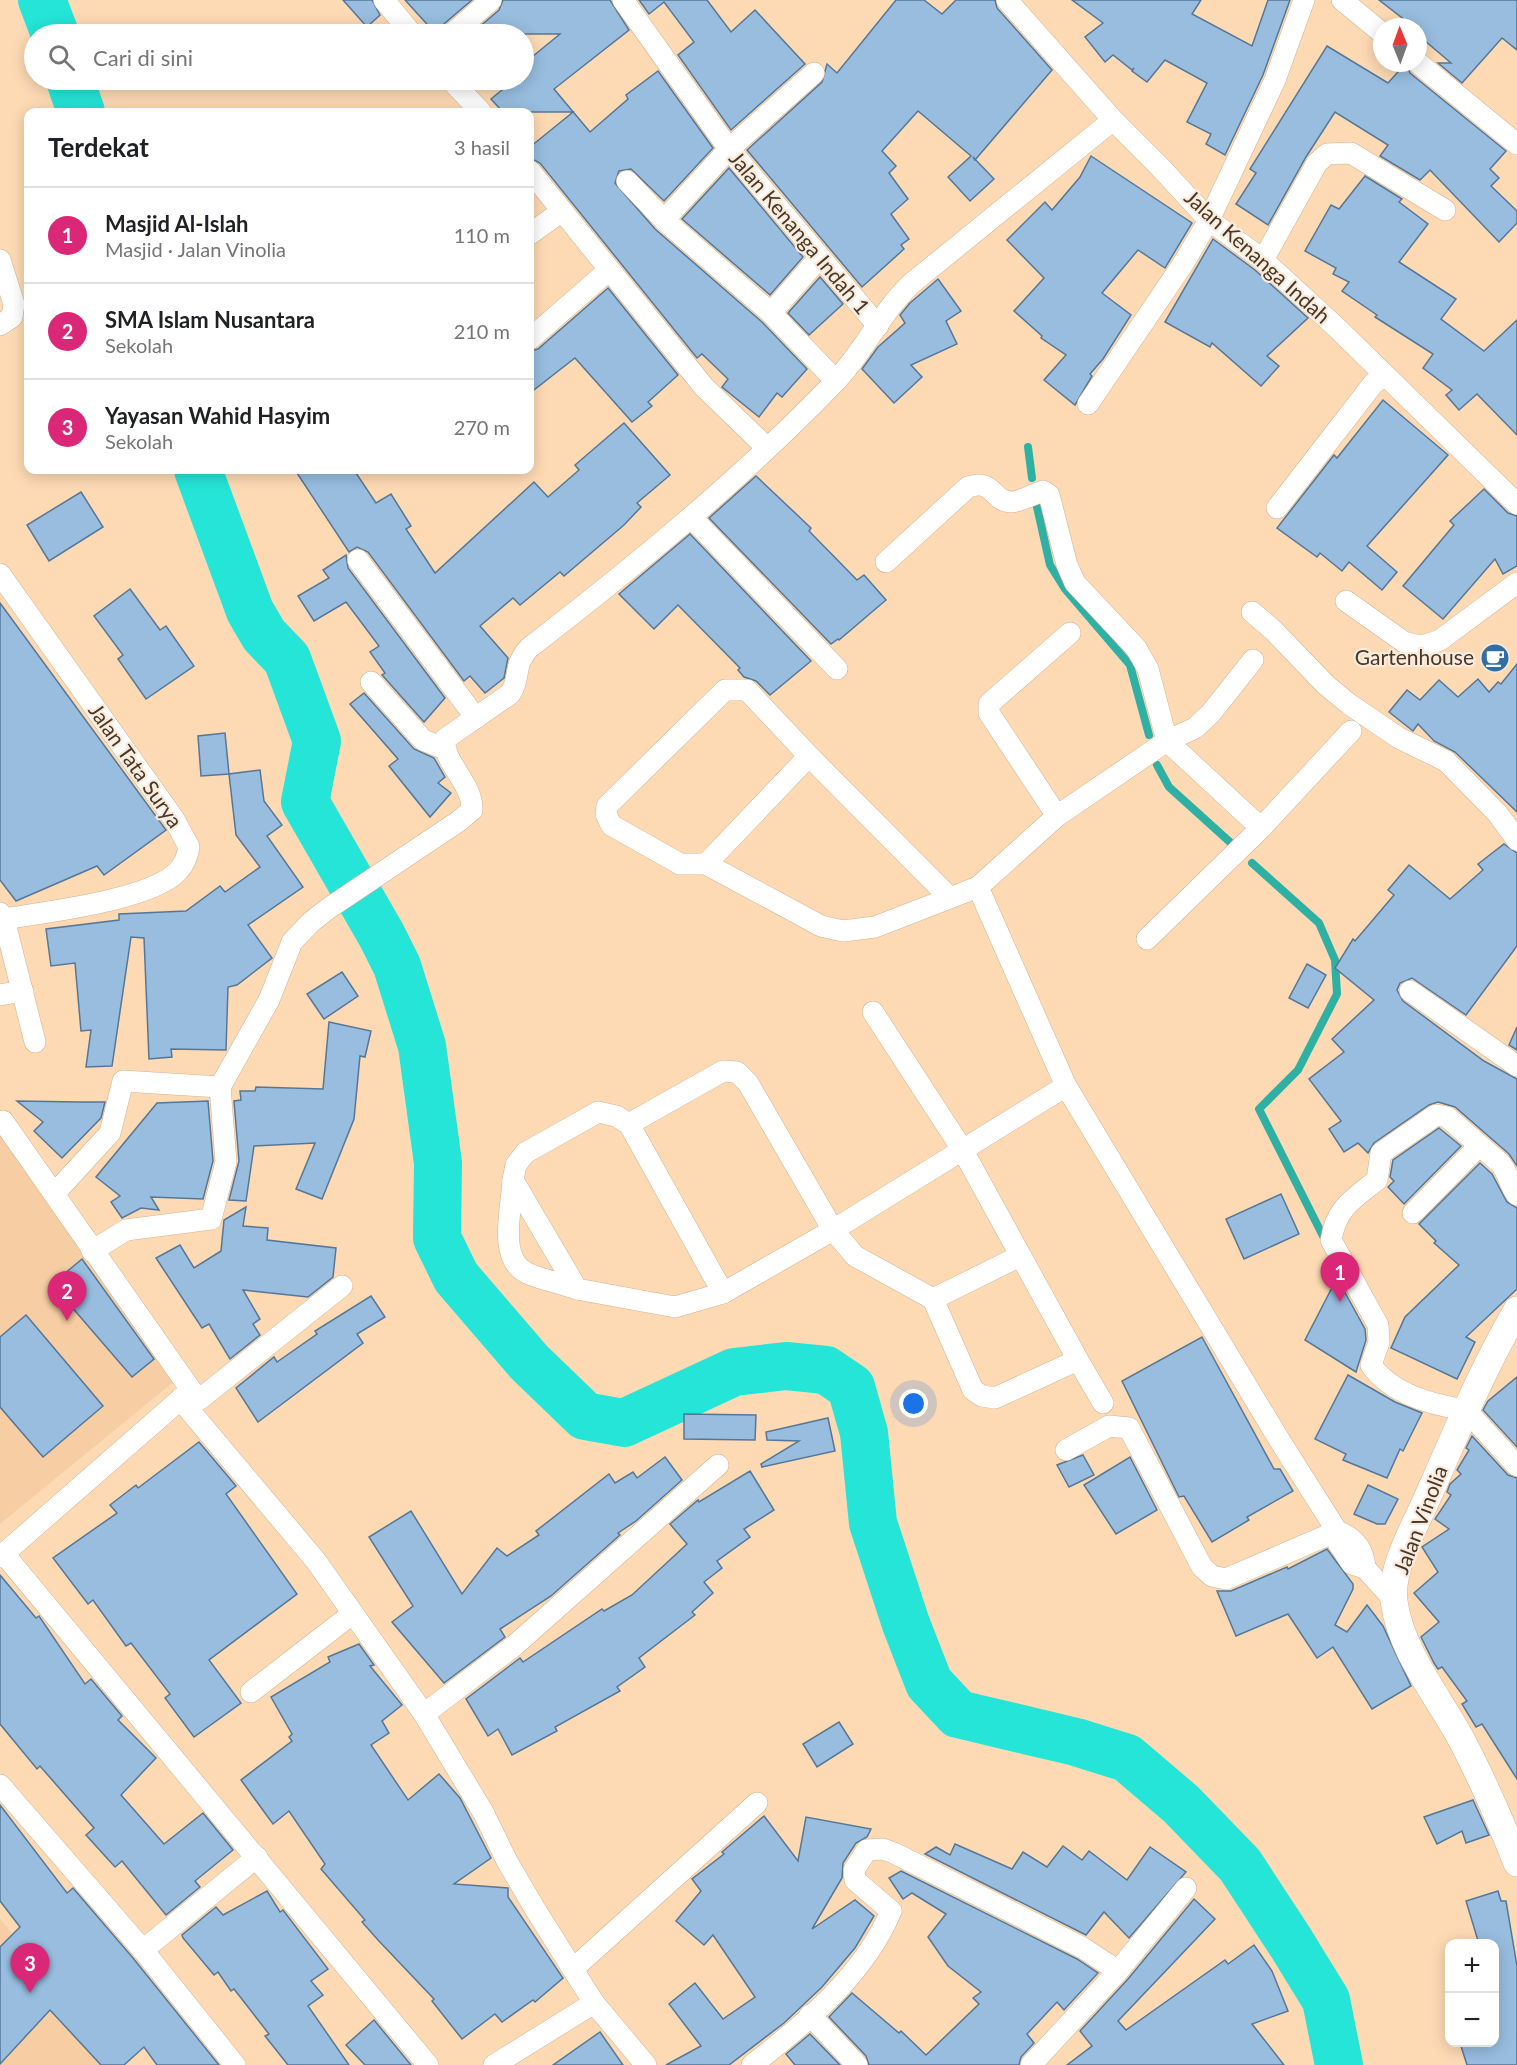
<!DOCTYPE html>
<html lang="id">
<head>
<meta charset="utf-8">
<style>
	:root { --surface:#fff; --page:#f2f2f2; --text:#202124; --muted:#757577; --line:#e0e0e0; --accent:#db2777 }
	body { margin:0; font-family:Lato,sans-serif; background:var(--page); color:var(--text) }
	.controls { position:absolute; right:18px; bottom:18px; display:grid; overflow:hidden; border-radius:12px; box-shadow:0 3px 15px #0003 }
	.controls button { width:54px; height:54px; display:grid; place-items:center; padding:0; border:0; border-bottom:2px solid var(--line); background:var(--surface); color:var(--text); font:30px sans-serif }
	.compass { position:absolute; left:1373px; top:18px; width:54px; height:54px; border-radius:50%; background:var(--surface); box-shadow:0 3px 15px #0003; rotate:359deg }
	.you { position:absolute; left:914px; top:1404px; width:21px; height:21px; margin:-15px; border:4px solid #fff; border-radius:50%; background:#1a73e8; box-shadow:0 0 0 9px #1a73e833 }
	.badge { display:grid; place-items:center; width:39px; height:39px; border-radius:50%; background:var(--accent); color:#fff; font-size:20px; font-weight:700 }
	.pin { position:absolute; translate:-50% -50px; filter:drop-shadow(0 2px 3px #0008) }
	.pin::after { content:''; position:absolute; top:32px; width:21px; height:18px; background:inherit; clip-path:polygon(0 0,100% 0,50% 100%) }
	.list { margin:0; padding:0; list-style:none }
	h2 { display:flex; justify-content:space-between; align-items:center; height:78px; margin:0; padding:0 24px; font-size:26px }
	h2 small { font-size:20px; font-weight:400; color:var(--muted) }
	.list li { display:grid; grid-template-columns:39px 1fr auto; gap:18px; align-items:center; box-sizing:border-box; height:96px; padding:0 24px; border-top:2px solid var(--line) }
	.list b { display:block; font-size:22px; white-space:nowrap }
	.list p { margin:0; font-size:20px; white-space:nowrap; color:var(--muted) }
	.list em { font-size:20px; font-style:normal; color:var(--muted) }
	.icon { flex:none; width:33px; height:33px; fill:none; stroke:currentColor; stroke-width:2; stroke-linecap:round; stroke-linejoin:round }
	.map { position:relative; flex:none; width:1517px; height:2065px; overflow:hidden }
	.search { position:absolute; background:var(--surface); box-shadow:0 3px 15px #0003; left:24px; top:24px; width:510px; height:66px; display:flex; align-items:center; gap:15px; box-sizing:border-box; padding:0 21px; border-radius:33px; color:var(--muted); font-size:22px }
	.panel { position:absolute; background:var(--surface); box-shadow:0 3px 15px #0003; left:24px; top:108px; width:510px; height:366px; border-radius:12px }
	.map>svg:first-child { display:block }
</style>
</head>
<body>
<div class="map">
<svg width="1517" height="2065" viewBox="0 0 1517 2065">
	<rect width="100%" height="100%" fill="#fedab4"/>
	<g fill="#f7cea4">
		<path d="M0 1130 176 1380 0 1524Z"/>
		<path d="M0 1919 2 1921 120 2065H0Z"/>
	</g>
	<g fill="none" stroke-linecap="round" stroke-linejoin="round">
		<g stroke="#2eb1a4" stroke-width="8">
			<path d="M1028 447 1032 478"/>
			<path d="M1037 507 1050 565 1065 589 1130 665 1149 735"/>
			<path d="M1157 765 1169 787 1231 843"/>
			<path d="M1252 863 1319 923 1335 960 1337 994 1298 1070 1259 1109 1327 1244"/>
		</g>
		<g stroke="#24e5d8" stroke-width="48">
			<path d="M42 0 55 34"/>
			<path d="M70 80 81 112"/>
			<path d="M198 470 250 611 264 635 287 659 317 741 305 802 382 936 397 966 422 1046 438 1163 437 1238 456 1277 529 1362 585 1416 624 1423 734 1372 786 1366 826 1370 851 1387 864 1433 873 1523 906 1624 929 1683 958 1714 1076 1742 1127 1758 1181 1804 1240 1865 1291 1943 1326 2000 1339 2065"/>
		</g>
	</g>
	<g fill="#98bddf" stroke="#557797" stroke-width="1.5">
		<path d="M343 0H372L380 15 367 27Z"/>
		<path d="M405 0H472L444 24 440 34H436Z"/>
		<path d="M503 0H610L629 30 554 89 590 132 628 99 626 95 658 71 713 148 664 201 631 169 619 171 615 183 655 229 762 322 807 369 782 397 777 393 759 417 722 387 728 379 702 354 697 358 540 163 530 158V147L573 112H503L491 99 514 80H524V72L531 66 527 61 560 34H471L499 10Z"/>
		<path d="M639 0H707L731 32 755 10 805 64 731 130 678 55 694 42 664 2 649 14Z"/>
		<path d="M896 0H924L942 14 956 0H995L997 8 1052 70 975 160 973 157 994 179 970 201 948 177 971 156 918 111 882 151 896 166 889 173 908 199 891 214 909 239 901 245 904 249 862 287 747 150 822 82 827 64 837 73Z"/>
		<path d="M1072 0H1201L1192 14 1252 46 1268 0H1290L1263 75 1225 155 1206 144 1211 134 1187 122 1207 83 1165 60 1147 82 1132 71 1134 68 1132 70 1113 55 1105 62 1085 37 1103 23Z"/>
		<path d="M1379 0H1517V50L1502 38 1462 83 1438 63H1451L1418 35V27H1409L1410 24Z"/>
		<path d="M1327 46 1388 83 1406 63 1410 73 1506 151 1490 169 1499 178 1491 186 1517 211V223L1499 242 1430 170 1420 180 1380 156 1388 145 1335 112 1306 157 1268 225 1236 204 1256 173 1250 169Z"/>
		<path d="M1091 156 1192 223 1165 268 1138 250 1102 293 1131 315 1103 359 1090 374 1092 376 1075 405 1044 380 1066 355 1041 338 1042 336 1014 311 1044 278 1007 240 1045 202 1052 210 1080 177Z"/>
		<path d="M729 168 803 257 770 295 682 219Z"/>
		<path d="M1365 176 1402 199 1399 202 1428 224 1399 262 1456 299 1441 319 1484 351 1517 320V435L1477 394 1459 410 1446 395 1452 390 1423 368 1433 354 1375 317 1377 315 1342 291 1349 282 1333 274 1336 268 1305 251 1331 205 1339 209Z"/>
		<path d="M1213 239 1255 270 1308 318 1267 356 1279 366 1261 386 1212 343 1210 347 1165 322Z"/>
		<path d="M820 277 843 304 809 335 788 313Z"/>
		<path d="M938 279 961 311 946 321 957 344 911 365 922 377 894 403 862 369 878 347 905 323 900 315 910 303Z"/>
		<path d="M608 288 678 375 648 402 652 406 632 422 575 358 530 393V351L538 349Z"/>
		<path d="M1383 400 1448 455 1367 546 1397 572 1382 590 1349 562 1342 571 1320 553 1317 557 1277 528 1334 455 1337 458Z"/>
		<path d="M624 423 670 475 637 503 641 507 624 525 564 576 560 572 520 605 513 598 480 626 508 658 504 678 485 693 470 676 464 681 368 552 357 547 349 552 295 470H354L376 503 391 494 411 526 406 529 435 573 534 482 548 497 579 470 575 465Z"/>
		<path d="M756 476 811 528 809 531 857 580 864 575 886 600 839 640 838 639 831 644 709 518Z"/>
		<path d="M1484 489 1508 513 1517 516V566L1503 574 1495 559 1443 619 1403 586 1454 525 1450 521Z"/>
		<path d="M81 492 103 527 49 561 27 525Z"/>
		<path d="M690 534 811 661 770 695 756 681 744 677 738 670 740 668 678 605 654 629 619 594Z"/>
		<path d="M346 555 348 568 445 698 424 722 382 675 385 673 370 652 379 646 346 602 314 621 298 596 329 578 323 570Z"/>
		<path d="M130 589 160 630 166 626 194 666 146 699 118 659 123 655 94 616Z"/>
		<path d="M0 603 166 830 104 875 97 866 16 901 0 880Z"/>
		<path d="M1517 664V812L1455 752 1434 741 1418 724 1413 731 1389 712 1407 690 1420 700 1439 680 1458 697 1478 679 1489 692 1498 682 1501 684Z"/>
		<path d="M364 693 414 749 434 758 445 777 438 783 451 793 430 817 389 766 398 759 350 704Z"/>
		<path d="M225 733 229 774 201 776 198 736Z"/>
		<path d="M260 770 264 801 282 825 267 836 303 887 248 925 272 958 237 985 228 987 226 1050 171 1049 172 1057 149 1059 144 938 131 937 112 1066 86 1067 91 1030 81 1031 75 963 51 966 46 929 119 920V914L186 911 220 886 225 892 260 867 236 835 229 774Z"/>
		<path d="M1504 844 1517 853V946L1466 1015 1412 978 1400 983 1397 990 1403 1001 1484 1061 1517 1079V1166L1509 1154 1455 1107 1438 1102 1429 1105 1374 1143 1368 1153 1358 1143 1344 1152 1329 1129 1341 1121 1309 1079 1344 1052 1332 1039 1374 1000 1335 968 1353 939 1355 941 1394 895 1388 890 1409 865 1450 899 1483 870 1478 864Z"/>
		<path d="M1307 964 1326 975 1308 1008 1289 998Z"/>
		<path d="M342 972 358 996 324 1019 307 994Z"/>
		<path d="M329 1022 371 1031 365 1057 360 1056 354 1119 322 1199 296 1189 315 1143 254 1146 246 1201 229 1200 239 1161 234 1101 241 1100 240 1091H255L256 1087 323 1089Z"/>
		<path d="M1517 1027V1050L1509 1045Z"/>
		<path d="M17 1101 80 1102H105L101 1118 62 1158 34 1131 43 1122Z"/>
		<path d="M208 1101 213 1161 203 1199 151 1197 159 1210 141 1208 122 1218 111 1202 120 1196 96 1177 157 1103Z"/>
		<path d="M1439 1128 1461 1146 1404 1204 1388 1187 1394 1181 1390 1177 1393 1160Z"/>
		<path d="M1480 1163 1492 1174 1507 1202 1517 1208V1289L1466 1337 1475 1342 1457 1379 1391 1348 1405 1317 1459 1265 1434 1243 1436 1241 1419 1224Z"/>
		<path d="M1281 1194 1299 1234 1244 1259 1226 1219Z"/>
		<path d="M246 1207 243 1226 268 1228 267 1240 336 1248 333 1277 308 1297 243 1290 260 1319 253 1324 260 1335 230 1359 209 1324 202 1328 156 1258 180 1245 194 1268 221 1251 224 1220Z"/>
		<path d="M82 1259 154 1359 132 1377 52 1284Z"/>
		<path d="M1337 1278 1365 1329 1366 1340 1356 1372 1305 1340Z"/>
		<path d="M371 1296 385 1317 357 1334 363 1343 258 1422 236 1388 274 1357 277 1362 317 1334 315 1331Z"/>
		<path d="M26 1315 103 1406 43 1457 0 1407V1337Z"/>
		<path d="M1202 1337 1274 1469H1280L1293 1491 1247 1517 1249 1520 1212 1542 1184 1496 1179 1497 1122 1381Z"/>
		<path d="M1348 1375 1395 1402 1422 1413 1403 1451 1400 1449 1387 1478 1343 1460 1346 1454 1315 1439Z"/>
		<path d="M1517 1377V1447L1483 1410 1488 1401Z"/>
		<path d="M684 1414 756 1415 755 1440 684 1439Z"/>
		<path d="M828 1418 835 1451 762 1467 761 1464 799 1441 767 1440 766 1432Z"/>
		<path d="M1472 1436 1508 1475 1517 1478V1779L1482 1724 1476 1727 1462 1704 1467 1701 1442 1667 1438 1669 1434 1663 1421 1637 1439 1622 1414 1593 1438 1572 1422 1547 1449 1529 1435 1519 1451 1495 1447 1492 1450 1484 1461 1474 1457 1470 1469 1450 1466 1448Z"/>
		<path d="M199 1442 236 1486 226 1494 297 1594 209 1660 241 1703 194 1737 165 1698 170 1694 131 1643 126 1646 93 1600 88 1604 53 1558 117 1513 110 1505 136 1485 138 1488Z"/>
		<path d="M1083 1455 1094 1475 1069 1487 1057 1465Z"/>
		<path d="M665 1457 682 1480 636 1521 618 1533 620 1535 551 1596 500 1629 505 1637 444 1683 392 1622 413 1606 369 1537 411 1511 462 1594 497 1548 507 1556 539 1535 536 1531 609 1474 615 1483 633 1472 637 1478Z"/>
		<path d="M1130 1457 1157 1510 1116 1534 1084 1485Z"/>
		<path d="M750 1471 774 1510 744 1529 750 1537 717 1561 722 1568 704 1582 713 1593 692 1612 695 1615 639 1658 645 1667 617 1687 620 1691 555 1727 557 1731 512 1755 498 1729 488 1736 466 1699 520 1658 523 1662 602 1609 604 1611 632 1595 687 1544 670 1524 698 1500 699 1502Z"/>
		<path d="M1368 1485 1398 1499 1385 1524H1377L1354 1514Z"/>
		<path d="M1327 1549 1353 1584V1589L1335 1625 1347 1632 1367 1605 1383 1626 1411 1686 1372 1709 1333 1647 1317 1658 1288 1614 1236 1636 1217 1591H1231L1287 1567 1288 1569Z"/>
		<path d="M0 1575 36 1618 39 1616 85 1684 91 1679 122 1716 118 1720 156 1758 121 1795 164 1844 203 1813 233 1850 195 1881 200 1887 166 1915 122 1861 115 1867 86 1835 94 1828 40 1766 37 1769 0 1724Z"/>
		<path d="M359 1644 374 1665 370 1666 402 1705 382 1721 389 1733 371 1745 408 1800 439 1774 460 1798 491 1858 454 1884 508 1888V1897L563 1978 535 2002 533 2000 502 2022 495 2014 462 2039 432 2001 434 1999 378 1940 362 1922 365 1920 321 1869 325 1864 289 1811 273 1824 241 1780 292 1741 289 1737 292 1734 271 1697 330 1662 328 1657Z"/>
		<path d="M839 1722 853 1744 817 1767 803 1744Z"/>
		<path d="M1473 1800 1489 1835 1466 1843 1462 1831 1437 1844 1424 1817Z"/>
		<path d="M0 1805 67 1893 73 1888 133 1958 219 2065H157L144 2047 124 2065H101L50 2010 0 2064V1947L20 1927 0 1901Z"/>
		<path d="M764 1816 798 1861 806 1817 871 1829 867 1837 856 1843 843 1863 842 1878 812 1929 855 1900 874 1916 855 1948 822 1987 784 2023 729 2065H666L701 2046 669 2004 695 1983 723 2019 755 1997 713 1935 704 1945 676 1921 701 1891 692 1879 724 1854 722 1852Z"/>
		<path d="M955 1844 1012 1869 1023 1852 1047 1867 1063 1846 1082 1860 1089 1851 1127 1880 1150 1847 1186 1872 1129 1938 1104 1912 1086 1935 925 1854 936 1847 950 1855Z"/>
		<path d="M901 1871 1077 1959 1098 1973 1064 2010 1057 2002 1027 2034 1034 2043 1021 2057 1019 2065H869L866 2056 829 2017 852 1993 899 2033 901 2031 926 2055 979 2004 973 1998 981 1992 948 1966 928 1937 946 1914 912 1893 903 1899 889 1878Z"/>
		<path d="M267 1891 280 1912 283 1910 328 1969 311 1981 323 1995 308 2006 349 2065H288L265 2036 269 2034 234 1989 231 1991 218 1972 214 1975 183 1938 182 1935 216 1907 223 1915Z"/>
		<path d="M1498 1891 1501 1901H1506L1517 1966V2065H1467L1460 2043H1494V1944H1479L1466 1901Z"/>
		<path d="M1194 1899 1215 1919 1118 2021 1126 2030 1225 1960 1228 1964 1254 1945 1272 1971 1288 2011 1252 2024 1284 2065H1067L1092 2046 1080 2031 1128 1979Z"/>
		<path d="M374 2020 411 2065H365L346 2045Z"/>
		<path d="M600 2032 623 2065H553Z"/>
		<path d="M810 2034 840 2065H795L786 2054Z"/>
	</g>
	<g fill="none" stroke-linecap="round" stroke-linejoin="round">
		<g stroke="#d4b18d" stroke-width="22">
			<g id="minor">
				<path d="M384 0 412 34"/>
				<path d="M623 0 729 149 878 326"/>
				<path d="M1007 0 1113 120 1160 167 1209 220 1263 260 1336 327 1517 504"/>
				<path d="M1342 0 1382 33"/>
				<path d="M452 34 491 0"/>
				<path d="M1418 63 1517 144"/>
				<path d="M451 80 481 112"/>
				<path d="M530 171 704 387 766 447"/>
				<path d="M627 181 664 220 771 313 836 381"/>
				<path d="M664 220 729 149 814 73"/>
				<path d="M530 234 562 211"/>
				<path d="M0 260 14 304 12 317 0 325"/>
				<path d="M1263 260 1317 163 1327 154 1351 153 1445 210"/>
				<path d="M771 313 819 258"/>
				<path d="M530 339 609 270"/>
				<path d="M1088 404 1183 264 1209 220 1275 80 1304 0"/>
				<path d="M1277 508 1373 384 1384 375"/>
				<path d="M692 518 837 669"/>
				<path d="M358 560 476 718"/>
				<path d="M886 562 968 487C994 478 991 501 1011 502 1019 502 1034 494 1043 491L1049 495 1067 565 1075 583 1136 648 1148 669 1167 741 1261 828 1351 731"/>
				<path d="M0 574 174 819 189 847C187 856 185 864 177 872 150 900 45 912 4 919"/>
				<path d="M1346 601 1404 642C1418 647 1426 646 1440 640L1517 583"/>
				<path d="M1252 612 1273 630 1326 685 1349 704 1399 738 1446 761 1497 813 1517 840"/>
				<path d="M371 682 423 740 445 749"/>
				<path d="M1057 816 1167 741 1195 728 1211 713 1253 660"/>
				<path d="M706 864 809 756"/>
				<path d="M949 897 809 756 747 690H725L607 806 606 814 611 825 680 864H706L821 926 843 931 875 927 978 887"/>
				<path d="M0 913 4 919 35 1042"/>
				<path d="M1147 939 1261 828"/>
				<path d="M1410 991 1517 1066"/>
				<path d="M0 995 23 991"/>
				<path d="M873 1012 962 1149 1078 1360 995 1398 982 1396 973 1390 933 1299 855 1256 833 1230 723 1293 675 1307 577 1289 513 1180 516 1165 525 1153 598 1112 616 1116 629 1124 723 1071 737 1072 748 1083 833 1230 1066 1086 1280 1441 1337 1531 1338 1543 1352 1564 1365 1568 1394 1600"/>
				<path d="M1066 1086 978 887 1057 816 989 713V704L1070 633"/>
				<path d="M3 1121 191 1390"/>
				<path d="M629 1124 723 1293"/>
				<path d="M513 1180C512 1207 497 1259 527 1273 542 1280 560 1283 577 1289"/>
				<path d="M54 1194 110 1133 123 1081 220 1087"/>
				<path d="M1517 1195C1509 1185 1509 1173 1500 1163L1447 1117 1436 1115 1381 1153 1377 1180C1353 1199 1336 1208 1331 1240L1378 1325 1379 1342 1371 1365C1391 1394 1432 1405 1466 1410L1517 1466"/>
				<path d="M1413 1213 1479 1146"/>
				<path d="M92 1251 126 1230 211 1219 226 1162 220 1087 269 1000 292 942 311 922 329 908 459 821 472 810C473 783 442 762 445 739L510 694C522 677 511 669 529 648 635 566 738 482 831 386 864 353 879 314 912 283L1113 120"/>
				<path d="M933 1299 1020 1256"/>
				<path d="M1078 1360 1103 1403"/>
				<path d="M180 1399 316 1561 424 1714 483 1812 507 1861 535 1909 594 2003 646 2065"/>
				<path d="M1066 1450 1109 1426 1129 1428 1202 1567 1212 1576 1226 1579 1337 1531C1355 1538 1364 1550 1365 1568"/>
				<path d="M4 1554 428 2065"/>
				<path d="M0 1557 191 1390 200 1399 342 1286"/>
				<path d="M251 1692 352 1614"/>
				<path d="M424 1714 514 1646 718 1465"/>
				<path d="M0 1785 143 1950 235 2065"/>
				<path d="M143 1950 257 1857"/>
				<path d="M573 1969 757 1803"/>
				<path d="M810 2015 857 2065"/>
				<path d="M494 2065 594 2003"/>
				<path d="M752 2065C805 2024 865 1974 891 1911L855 1880 854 1870 867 1850 883 1849 894 1853 1083 1948 1118 1971"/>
				<path d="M1031 2065 1118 1971 1186 1888"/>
			</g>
		</g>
		<g stroke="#d4b18d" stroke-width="28">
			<path id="tertiary" d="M1517 1310C1482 1370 1457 1431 1429 1494 1416 1525 1390 1566 1394 1601 1400 1649 1436 1694 1459 1735 1481 1776 1500 1820 1517 1863"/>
		</g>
		<use href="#minor" stroke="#fff" stroke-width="21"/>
		<use href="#tertiary" stroke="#fff" stroke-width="27"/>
	</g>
	<defs>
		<g id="cafe-disc" transform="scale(1.5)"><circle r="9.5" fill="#2f6fa5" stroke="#faebdd"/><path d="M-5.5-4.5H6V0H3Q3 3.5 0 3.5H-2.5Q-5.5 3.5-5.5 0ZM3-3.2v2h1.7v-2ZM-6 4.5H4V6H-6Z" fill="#fff"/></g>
	</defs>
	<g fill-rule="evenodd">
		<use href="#cafe-disc" x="1495" y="658"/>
	</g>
	<g text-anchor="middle" stroke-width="4.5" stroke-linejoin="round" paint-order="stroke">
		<g font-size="21" fill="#463829" stroke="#faebdd">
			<text transform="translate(799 233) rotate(50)" y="7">Jalan Kenanga Indah 1</text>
			<text transform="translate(1257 257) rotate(42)" y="7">Jalan Kenanga Indah</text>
			<text transform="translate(135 766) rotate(55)" y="7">Jalan Tata Surya</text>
			<text transform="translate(1421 1520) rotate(-69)" y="7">Jalan Vinolia</text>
		</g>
		<g font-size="21" fill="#463829" stroke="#faebdd" text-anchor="end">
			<text x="1474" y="665">Gartenhouse</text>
		</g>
	</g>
</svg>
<div class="controls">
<button>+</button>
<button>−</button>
</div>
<svg class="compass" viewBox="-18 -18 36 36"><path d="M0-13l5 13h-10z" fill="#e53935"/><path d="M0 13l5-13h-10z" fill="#757577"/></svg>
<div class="you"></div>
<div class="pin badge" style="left:1340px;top:1302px">1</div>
<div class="pin badge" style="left:67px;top:1321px">2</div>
<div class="pin badge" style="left:30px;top:1993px">3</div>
<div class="search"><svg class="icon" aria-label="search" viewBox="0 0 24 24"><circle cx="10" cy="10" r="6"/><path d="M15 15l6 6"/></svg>Cari di sini</div>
<section class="panel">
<h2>Terdekat<small>3 hasil</small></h2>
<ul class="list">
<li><span class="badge">1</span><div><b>Masjid Al-Islah</b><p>Masjid · Jalan Vinolia</p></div><em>110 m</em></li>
<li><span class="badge">2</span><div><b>SMA Islam Nusantara</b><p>Sekolah</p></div><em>210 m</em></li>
<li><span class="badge">3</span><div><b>Yayasan Wahid Hasyim</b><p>Sekolah</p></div><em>270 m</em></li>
</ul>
</section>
</div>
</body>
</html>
